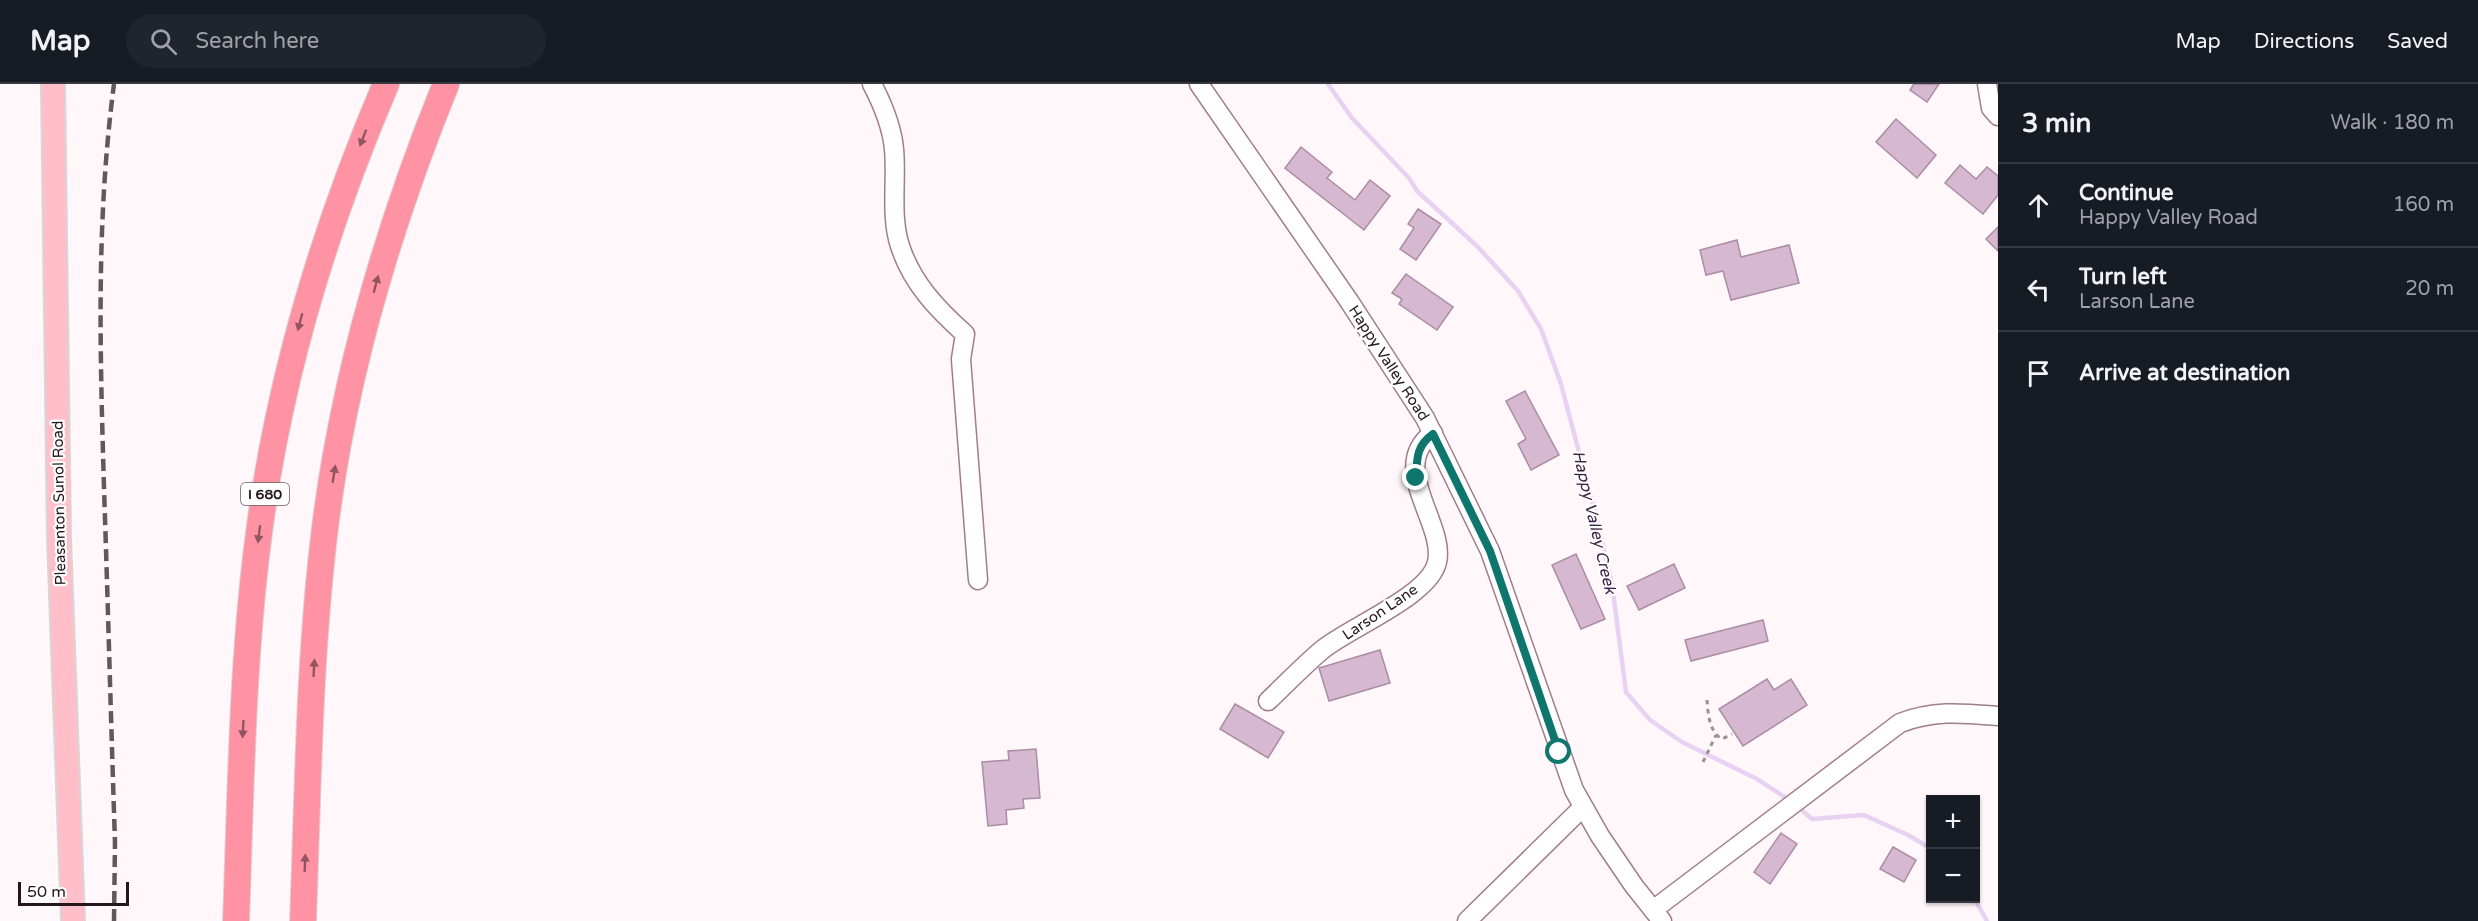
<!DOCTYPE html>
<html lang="en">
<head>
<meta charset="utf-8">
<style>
	:root { --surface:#171b24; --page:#20242c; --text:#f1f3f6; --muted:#9ea1a6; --line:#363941 }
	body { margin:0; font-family:"Varela Round",sans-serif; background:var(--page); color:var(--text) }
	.controls { position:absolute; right:18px; bottom:18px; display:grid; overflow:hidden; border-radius:0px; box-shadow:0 2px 4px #0004 }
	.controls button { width:54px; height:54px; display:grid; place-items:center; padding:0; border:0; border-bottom:2px solid var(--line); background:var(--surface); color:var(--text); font:30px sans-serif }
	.scale { position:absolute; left:18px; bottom:15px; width:111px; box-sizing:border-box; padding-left:6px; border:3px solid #24171c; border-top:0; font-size:16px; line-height:21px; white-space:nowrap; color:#24171c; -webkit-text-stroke:4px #fff; paint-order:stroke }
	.stop { position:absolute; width:18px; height:18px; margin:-14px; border:4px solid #0f766e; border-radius:50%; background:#fff }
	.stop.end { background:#0f766e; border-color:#fff; box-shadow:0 2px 6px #0008 }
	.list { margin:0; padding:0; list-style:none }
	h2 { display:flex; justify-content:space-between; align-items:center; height:78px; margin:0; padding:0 24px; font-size:26px }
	h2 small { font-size:20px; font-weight:400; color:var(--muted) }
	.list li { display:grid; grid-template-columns:39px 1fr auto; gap:18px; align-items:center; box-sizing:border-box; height:84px; padding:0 24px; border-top:2px solid var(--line) }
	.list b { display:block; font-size:22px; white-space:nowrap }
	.list p { margin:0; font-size:20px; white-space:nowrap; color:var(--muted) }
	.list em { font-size:20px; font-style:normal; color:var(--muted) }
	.icon { flex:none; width:33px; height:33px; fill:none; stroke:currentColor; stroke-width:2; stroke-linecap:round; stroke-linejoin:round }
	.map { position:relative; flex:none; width:1998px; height:837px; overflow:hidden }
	header { display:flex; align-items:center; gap:36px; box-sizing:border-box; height:84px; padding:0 30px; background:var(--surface); border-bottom:2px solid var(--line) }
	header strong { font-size:28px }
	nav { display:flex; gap:33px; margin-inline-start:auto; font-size:21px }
	.search { width:420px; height:54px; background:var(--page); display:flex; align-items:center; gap:15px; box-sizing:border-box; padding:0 21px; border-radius:33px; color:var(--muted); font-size:22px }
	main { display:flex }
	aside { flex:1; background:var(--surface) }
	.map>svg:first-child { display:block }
</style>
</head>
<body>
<header>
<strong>Map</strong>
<div class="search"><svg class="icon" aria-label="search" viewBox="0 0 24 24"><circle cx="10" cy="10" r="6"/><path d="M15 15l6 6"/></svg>Search here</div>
<nav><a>Map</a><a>Directions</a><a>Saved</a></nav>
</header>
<main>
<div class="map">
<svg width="1998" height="837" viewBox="0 0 1998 837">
	<rect width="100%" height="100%" fill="#fff7fa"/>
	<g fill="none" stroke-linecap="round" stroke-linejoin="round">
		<g stroke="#e7d2f1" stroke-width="4.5">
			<path d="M1328 0 1352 34 1409 94 1417 107 1478 163 1518 207 1541 245 1561 300 1597 436 1612 500 1626 608 1650 636 1682 658 1757 695 1791 717"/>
			<path d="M1797 722 1812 735 1864 731 1908 751 1930 764"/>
			<path d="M1974 814 1987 837"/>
		</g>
	</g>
	<g fill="#d6b8d0" stroke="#aa8ca4" stroke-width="1.5">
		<path d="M1914 0H1939L1927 18 1910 6Z"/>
		<path d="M1896 35 1936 71 1917 94 1876 58Z"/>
		<path d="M1301 63 1332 88 1327 94 1355 116 1370 96 1390 112 1364 146 1285 84Z"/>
		<path d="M1960 81 1976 95 1987 83 1998 92V111L1983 130 1945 99Z"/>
		<path d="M1418 125 1441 140 1416 176 1400 165 1414 144 1408 140Z"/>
		<path d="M1998 143V167L1986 155Z"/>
		<path d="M1737 156 1741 173 1789 161 1799 199 1731 216 1723 187 1706 191 1700 166Z"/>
		<path d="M1406 190 1453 223 1437 246 1399 220 1402 215 1392 209Z"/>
		<path d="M1525 307 1559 371 1531 386 1518 360 1526 355 1506 317Z"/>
		<path d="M1576 470 1605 535 1581 545 1552 481Z"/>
		<path d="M1674 480 1685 504 1639 526 1627 502Z"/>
		<path d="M1763 536 1768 557 1691 577 1685 556Z"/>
		<path d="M1380 566 1390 599 1329 617 1319 584Z"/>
		<path d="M1767 595 1774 606 1791 595 1807 621 1743 662 1719 625Z"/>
		<path d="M1235 620 1284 648 1268 674 1220 645Z"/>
		<path d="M1036 665 1040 714 1023 715 1024 724 1006 726 1007 740 988 742 982 678 1009 676 1008 667Z"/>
		<path d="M1781 749 1797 760 1770 800 1754 788Z"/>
		<path d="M1893 763 1916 776 1904 798 1880 785Z"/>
	</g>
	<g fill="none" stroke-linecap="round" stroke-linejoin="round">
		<g stroke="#a17d8c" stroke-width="21">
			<g id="minor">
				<path d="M872 0C882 19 892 43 894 65 897 96 890 132 900 162 912 199 937 225 965 250L961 275 978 496"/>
				<path d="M1199 0 1349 217 1425 334 1490 467 1574 706 1600 752 1634 802 1662 837"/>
				<path d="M1987 0 1991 24 1998 32"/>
				<path d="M1268 617C1286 600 1303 582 1322 566 1348 544 1430 512 1437 478 1446 440 1387 383 1433 349"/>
				<path d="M1653 826 1900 639C1935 626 1961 629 1998 632"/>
				<path d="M1467 837 1583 723"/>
			</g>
		</g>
		<g stroke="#d8d5d6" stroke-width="26">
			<path id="major" d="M53 0 59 454 73 837"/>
		</g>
		<g stroke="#d8d5d6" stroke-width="28">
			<g id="highway">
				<path d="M236 837C241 703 242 568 261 434 282 284 326 140 386 0"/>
				<path d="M303 837C308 706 309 574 325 444 344 290 388 143 446 0"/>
			</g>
		</g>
		<g stroke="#9c9195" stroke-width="3" stroke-dasharray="4.5 4.5" stroke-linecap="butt">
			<path d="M1707 616C1708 629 1709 648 1722 655L1732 650"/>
			<path d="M1703 678 1716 651"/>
		</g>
		<use href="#minor" stroke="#fff" stroke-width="18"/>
		<use href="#major" stroke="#ffbec8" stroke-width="22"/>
		<use href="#highway" stroke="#ff93a4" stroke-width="26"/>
		<path stroke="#62575b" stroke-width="4.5" stroke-dasharray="12 6" stroke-linecap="butt" d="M114 837 115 758C111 640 108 522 104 404 100 266 96 137 114 0"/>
	</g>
	<defs><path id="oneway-solid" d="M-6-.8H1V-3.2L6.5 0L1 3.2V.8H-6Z" transform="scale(1.5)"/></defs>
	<g fill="#925560">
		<use href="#oneway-solid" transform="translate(363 54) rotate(111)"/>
		<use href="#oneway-solid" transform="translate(376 200) rotate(-75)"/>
		<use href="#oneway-solid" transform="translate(300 238) rotate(105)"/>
		<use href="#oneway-solid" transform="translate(334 390) rotate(-81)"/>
		<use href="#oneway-solid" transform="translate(259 450) rotate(97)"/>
		<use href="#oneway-solid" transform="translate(314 584) rotate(-87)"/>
		<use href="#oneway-solid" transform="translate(243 645) rotate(93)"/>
		<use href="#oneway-solid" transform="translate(305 779) rotate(-88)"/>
	</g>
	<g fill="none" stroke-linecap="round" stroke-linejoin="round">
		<path stroke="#0f766e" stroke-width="8" d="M1416 394C1417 375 1416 362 1433 350L1490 467 1559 668"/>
	</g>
	<g text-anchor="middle" stroke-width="4.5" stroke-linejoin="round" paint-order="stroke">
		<rect fill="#fff" stroke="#665d60" stroke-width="1.5" x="241" y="399" width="48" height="22" rx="4.5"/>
		<g font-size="14" font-weight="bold" fill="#24171c">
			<text x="265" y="415">I 680</text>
		</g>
		<g font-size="15" fill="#24171c" stroke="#fff">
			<text transform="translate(1389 279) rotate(57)" y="5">Happy Valley Road</text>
			<text transform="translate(59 419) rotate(-91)" y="5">Pleasanton Sunol Road</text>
			<text transform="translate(1380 528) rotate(-34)" y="5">Larson Lane</text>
		</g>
		<g font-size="16" font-style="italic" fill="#3d2148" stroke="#fff">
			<text transform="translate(1595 438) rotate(77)" y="6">Happy Valley Creek</text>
		</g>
	</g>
</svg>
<div class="controls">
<button>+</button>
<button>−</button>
</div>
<div class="scale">50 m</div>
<div class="stop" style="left:1559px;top:668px"></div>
<div class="stop end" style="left:1416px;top:394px"></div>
</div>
<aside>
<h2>3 min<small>Walk · 180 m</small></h2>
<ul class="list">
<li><svg class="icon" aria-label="ahead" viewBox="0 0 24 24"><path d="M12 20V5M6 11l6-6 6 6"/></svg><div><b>Continue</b><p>Happy Valley Road</p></div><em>160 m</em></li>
<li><svg class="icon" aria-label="left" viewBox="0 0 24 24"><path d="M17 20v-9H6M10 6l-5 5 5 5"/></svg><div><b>Turn left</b><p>Larson Lane</p></div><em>20 m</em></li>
<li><svg class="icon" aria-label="arrive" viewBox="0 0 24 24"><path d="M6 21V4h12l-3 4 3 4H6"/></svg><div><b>Arrive at destination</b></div></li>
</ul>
</aside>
</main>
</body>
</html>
